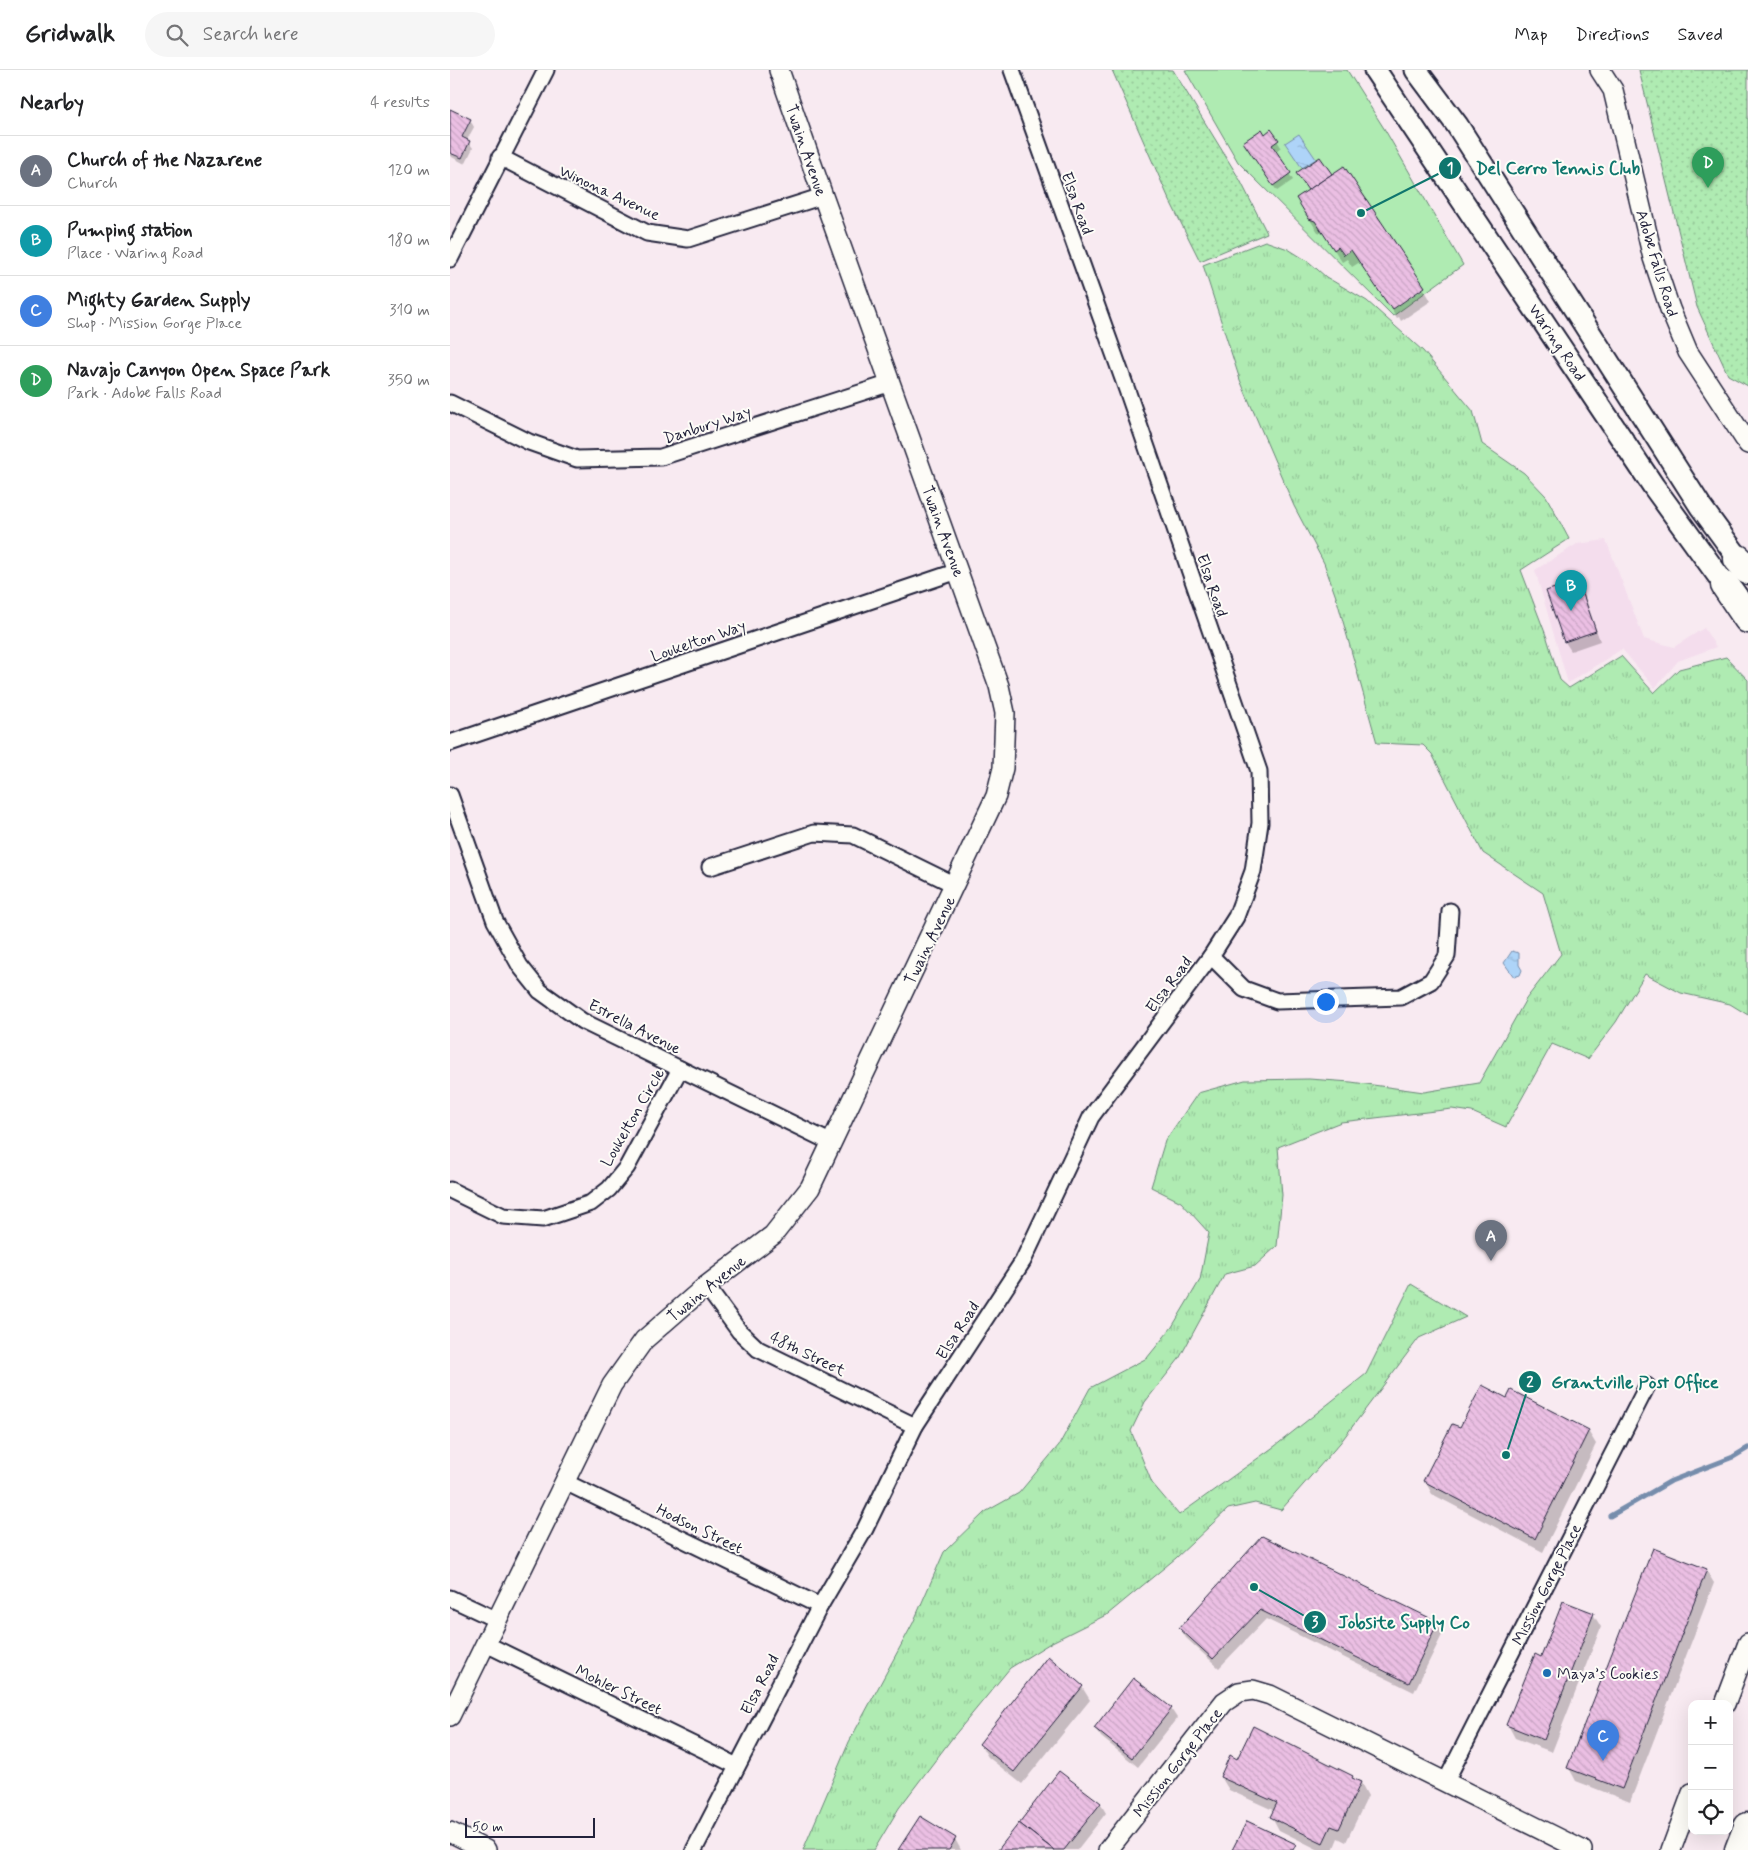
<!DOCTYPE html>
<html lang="en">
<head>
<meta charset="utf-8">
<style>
	:root { --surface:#fff; --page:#f6f6f6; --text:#202124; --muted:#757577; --line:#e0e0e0; --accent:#111827 }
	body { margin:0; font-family:Mynerve,sans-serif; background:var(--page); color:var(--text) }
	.controls { position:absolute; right:15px; bottom:15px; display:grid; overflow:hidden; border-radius:10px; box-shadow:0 5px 20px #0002 }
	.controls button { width:45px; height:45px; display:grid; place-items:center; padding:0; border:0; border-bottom:1px solid var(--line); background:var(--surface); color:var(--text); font:25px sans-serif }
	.scale { position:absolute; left:15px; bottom:12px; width:130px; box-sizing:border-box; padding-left:5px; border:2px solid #22223b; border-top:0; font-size:14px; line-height:18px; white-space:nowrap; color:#22223b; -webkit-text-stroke:4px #fdfcf7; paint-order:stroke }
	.you { position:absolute; left:875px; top:931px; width:18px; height:18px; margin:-12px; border:4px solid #fff; border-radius:50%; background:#1a73e8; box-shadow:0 0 0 8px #1a73e833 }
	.badge { display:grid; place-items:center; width:32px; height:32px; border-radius:50%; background:var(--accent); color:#fff; font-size:16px; font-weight:700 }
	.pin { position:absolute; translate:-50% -41px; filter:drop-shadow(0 1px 2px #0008) }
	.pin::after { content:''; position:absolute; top:26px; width:18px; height:15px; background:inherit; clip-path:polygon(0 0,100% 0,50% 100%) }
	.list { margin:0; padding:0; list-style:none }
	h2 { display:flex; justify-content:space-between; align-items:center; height:65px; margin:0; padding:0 20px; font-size:21px }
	h2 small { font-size:16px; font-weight:400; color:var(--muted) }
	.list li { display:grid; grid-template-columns:32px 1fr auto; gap:15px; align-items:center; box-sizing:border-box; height:70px; padding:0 20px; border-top:1px solid var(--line) }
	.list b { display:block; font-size:19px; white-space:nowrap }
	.list p { margin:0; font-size:16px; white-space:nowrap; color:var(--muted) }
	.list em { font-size:16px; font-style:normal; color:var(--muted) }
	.icon { flex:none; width:28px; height:28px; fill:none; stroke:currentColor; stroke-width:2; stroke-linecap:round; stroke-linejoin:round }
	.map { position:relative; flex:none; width:1298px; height:1780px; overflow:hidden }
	header { display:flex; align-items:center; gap:30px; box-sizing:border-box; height:70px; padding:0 25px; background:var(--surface); border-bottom:1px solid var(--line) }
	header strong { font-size:24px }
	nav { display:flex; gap:28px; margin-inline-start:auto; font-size:18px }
	.search { width:350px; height:45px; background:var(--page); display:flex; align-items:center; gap:12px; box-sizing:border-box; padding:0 18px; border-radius:28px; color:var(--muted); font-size:19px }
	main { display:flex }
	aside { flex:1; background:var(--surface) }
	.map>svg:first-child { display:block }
</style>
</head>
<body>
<header>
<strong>Gridwalk</strong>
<div class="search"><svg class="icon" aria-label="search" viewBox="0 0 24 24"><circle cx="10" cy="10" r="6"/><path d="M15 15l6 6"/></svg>Search here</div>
<nav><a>Map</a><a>Directions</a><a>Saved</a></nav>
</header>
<main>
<aside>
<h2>Nearby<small>4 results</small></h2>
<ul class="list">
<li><span class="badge" style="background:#6b7280">A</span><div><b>Church of the Nazarene</b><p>Church</p></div><em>120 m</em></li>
<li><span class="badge" style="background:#0f9aa8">B</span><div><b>Pumping station</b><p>Place · Waring Road</p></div><em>180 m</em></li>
<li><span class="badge" style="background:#3f7fe0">C</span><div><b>Mighty Garden Supply</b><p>Shop · Mission Gorge Place</p></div><em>310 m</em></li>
<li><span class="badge" style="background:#2e9e5b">D</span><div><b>Navajo Canyon Open Space Park</b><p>Park · Adobe Falls Road</p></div><em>350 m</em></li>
</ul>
</aside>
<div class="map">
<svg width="1298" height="1780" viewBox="0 0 1298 1780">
	<defs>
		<pattern id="grass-tufts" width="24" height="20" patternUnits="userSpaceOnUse" patternTransform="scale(1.25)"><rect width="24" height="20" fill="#afebb2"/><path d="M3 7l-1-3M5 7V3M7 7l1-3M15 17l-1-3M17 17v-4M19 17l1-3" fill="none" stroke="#96c99a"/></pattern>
		<pattern id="park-dots" width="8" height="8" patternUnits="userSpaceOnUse" patternTransform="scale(1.25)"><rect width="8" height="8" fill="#afebb2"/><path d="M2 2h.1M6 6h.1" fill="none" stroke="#96c99a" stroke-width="1.8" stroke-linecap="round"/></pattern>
		<pattern id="water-ripples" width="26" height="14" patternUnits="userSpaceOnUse" patternTransform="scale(1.25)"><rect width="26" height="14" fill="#aed4f8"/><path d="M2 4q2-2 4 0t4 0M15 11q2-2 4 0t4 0" fill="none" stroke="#95b6d6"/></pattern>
		<pattern id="building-back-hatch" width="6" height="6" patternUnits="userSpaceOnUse" patternTransform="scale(1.25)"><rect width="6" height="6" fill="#ebbfe3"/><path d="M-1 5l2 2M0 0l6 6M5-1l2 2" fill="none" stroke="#c9a4c4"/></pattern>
	</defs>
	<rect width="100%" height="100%" fill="#f8eaf1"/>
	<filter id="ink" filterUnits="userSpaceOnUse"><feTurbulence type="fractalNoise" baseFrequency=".02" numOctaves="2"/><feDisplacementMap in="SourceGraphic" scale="10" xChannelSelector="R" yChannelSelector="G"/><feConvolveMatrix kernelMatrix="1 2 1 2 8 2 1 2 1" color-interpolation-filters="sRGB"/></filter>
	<g filter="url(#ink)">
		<path fill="#f4dded" d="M1156 470 1194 569 1224 577 1254 558 1266 577 1228 591 1205 618 1172 579 1118 613 1085 500 1127 474Z"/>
		<path fill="url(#grass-tufts)" stroke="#688676" d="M815 171 838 179 859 192 876 207 917 231 973 281 1023 341 1032 374 1074 403 1096 426 1119 469 1071 500 1097 568 1110 610 1119 618 1171 586 1204 623 1229 599 1276 587 1298 610V945L1280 934 1231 923 1195 904 1166 952 1138 989 1102 974 1056 1057 1022 1042 1002 1039 891 1052 828 1077 832 1125 827 1176 805 1196 775 1204 729 1289 695 1332 681 1361 702 1413 729 1445 825 1376 916 1304 961 1214 1016 1247 969 1268 890 1373 831 1440 805 1433 778 1439 726 1488 658 1544 602 1572 560 1598 503 1667 449 1738 424 1780H353L399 1672 463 1553 494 1482 535 1442 569 1423 609 1375 640 1318 697 1288 722 1257 750 1210 759 1163 731 1132 701 1117 715 1071 748 1023 795 1010 859 1009 901 1012 974 1022 1029 1013 1076 929 1111 884 1093 823 1033 783 982 684 973 675 927 673 887 530 874 493 844 436 790 310 753 195Z"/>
		<g fill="url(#park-dots)" stroke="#688676">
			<path d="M662 0H723L790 110 817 163 750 191 719 129Z"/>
			<path d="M1189 0H1298V316L1278 305 1247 237Z"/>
		</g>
		<path fill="#afebb2" stroke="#688676" d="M735 0H897L935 60 1013 195 943 246 788 92Z"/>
		<g fill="url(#water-ripples)" stroke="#768dac">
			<path d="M849 64 866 89 852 98 835 73Z"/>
			<path d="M1062 881 1069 883V895L1072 900 1070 905 1064 907 1054 893Z"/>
		</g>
		<g fill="#0003">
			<path d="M0 40 20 50 24 57 17 70 23 78 15 94 0 86Z"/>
			<path d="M821 61 831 77 825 82 843 110 827 121 798 78Z"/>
			<path d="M882 106 973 217 941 238 910 192 902 197 897 189 892 192 874 164 868 162 855 142Z"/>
			<path d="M974 219 981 231 951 251 949 247 947 248 942 240Z"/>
			<path d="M1127 511 1133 521 1150 571 1121 581 1115 572 1098 522Z"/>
			<path d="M1058 1329 1138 1361 1146 1374 1093 1482 982 1424 975 1411 1010 1358Z"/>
			<path d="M812 1467 987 1553 993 1563 964 1622 816 1549 769 1598 736 1568 730 1558Z"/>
			<path d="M1256 1500 1264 1513 1180 1732 1126 1711 1119 1698Z"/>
			<path d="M1143 1544 1151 1557 1102 1682 1065 1668 1058 1655 1092 1588Z"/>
			<path d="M598 1588 632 1617 640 1630 572 1714 538 1687 530 1674Z"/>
			<path d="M683 1610 721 1639 727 1648 688 1697 651 1667 645 1658Z"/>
			<path d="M788 1691 902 1707 905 1711 911 1713 918 1726 896 1772 888 1768 883 1780H869L829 1760 822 1747 825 1741 779 1720 771 1707Z"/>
			<path d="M609 1703 650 1733 656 1743 627 1780H549Z"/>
			<path d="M505 1769 511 1780H449Z"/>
		</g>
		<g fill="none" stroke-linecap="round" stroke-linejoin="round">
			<path stroke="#768dac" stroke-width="5" d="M1160 1446 1221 1411 1283 1387 1298 1378"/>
		</g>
		<g fill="url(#building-back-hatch)" stroke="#22223b">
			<path d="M0 39 21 49 12 67 20 71 12 88 0 83Z"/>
			<path d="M812 59 815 64 821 59 829 70 822 75 841 103 823 116 793 72Z"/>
			<path d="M870 87 882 104 858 120 846 103Z"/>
			<path d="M894 96 975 217 943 239 940 235 939 236 901 180 894 185 888 177 884 180 865 151 859 149 846 128Z"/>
			<path d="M1128 510 1146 561 1114 572 1096 521Z"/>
			<path d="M1032 1315 1057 1328 1061 1320 1139 1360 1085 1469 973 1411 1002 1354 1010 1357Z"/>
			<path d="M812 1466 988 1552 959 1613 810 1540 763 1589 729 1558Z"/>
			<path d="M1203 1478 1257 1499 1172 1719 1117 1698Z"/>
			<path d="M1113 1531 1144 1543 1094 1670 1056 1655 1085 1584 1091 1587Z"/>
			<path d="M598 1586 633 1616 564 1702 529 1674Z"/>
			<path d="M683 1608 722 1638 682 1688 644 1658Z"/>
			<path d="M803 1656 903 1706 902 1708 911 1712 889 1759 881 1756 873 1773 820 1747 827 1733 770 1707 780 1685 787 1689Z"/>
			<path d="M609 1701 651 1733 614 1780H604L569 1753Z"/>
			<path d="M470 1746 506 1768 499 1780H448Z"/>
			<path d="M797 1751 846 1774 843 1780H782Z"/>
			<path d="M569 1753 588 1768 604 1780H548Z"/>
		</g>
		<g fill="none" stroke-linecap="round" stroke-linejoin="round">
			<g stroke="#22223b" stroke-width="19">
				<g id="minor">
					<path d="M50 87 197 163 238 169 373 126"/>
					<path d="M0 189 96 0"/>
					<path d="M0 333 79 372 127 389 211 387 441 313"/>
					<path d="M0 673 508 501"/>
					<path d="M0 725 45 851 70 896 90 921 132 951 382 1073"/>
					<path d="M260 797 364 763 403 765 505 815"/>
					<path d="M761 886 794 919 827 931 951 927 981 911 997 886 1000 841"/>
					<path d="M0 1120 53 1146 93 1149 141 1133 159 1119 177 1097 230 999"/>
					<path d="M256 1216 289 1261 308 1279 465 1356"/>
					<path d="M115 1412 370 1536"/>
					<path d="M0 1528 47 1550"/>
					<path d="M36 1574 287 1696"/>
					<path d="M995 1713 1197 1316"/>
					<path d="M244 1780 370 1536 415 1459 465 1356 573 1191 641 1047 761 886 786 847 803 801 810 753 809 701 677 320 562 0"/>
				</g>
			</g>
			<g stroke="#22223b" stroke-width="22">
				<g id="tertiary">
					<path d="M1150 0 1163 20 1203 188 1220 239 1238 282 1298 374"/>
					<path d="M1275 1634 1298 1573"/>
					<path d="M0 1646 162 1315 194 1270 256 1216 323 1165 360 1118 546 726 553 698 555 643 549 616 373 126 329 0"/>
					<path d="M0 1762 36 1780"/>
					<path d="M658 1780 774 1632 789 1622 803 1620 820 1625 1132 1780"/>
					<path d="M1221 1780 1242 1723"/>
				</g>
			</g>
			<g stroke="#22223b" stroke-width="25">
				<g id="secondary">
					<path d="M925 0 1204 417 1275 515 1286 525"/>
					<path d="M966 0 1007 55 1251 437 1297 500"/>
				</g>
			</g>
			<g stroke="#22223b" stroke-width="31">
				<g id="motorway">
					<path d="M1288 489 1298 500"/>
					<path d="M1275 515 1298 549"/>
					<path d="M1289 1780 1298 1757"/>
				</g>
			</g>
			<use href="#minor" stroke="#fdfcf7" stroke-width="15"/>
			<use href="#tertiary" stroke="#fdfcf7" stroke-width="19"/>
			<use href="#secondary" stroke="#fdfcf7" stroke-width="21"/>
			<use href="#motorway" stroke="#fdfcf7" stroke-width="28"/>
		</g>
	</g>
	<circle fill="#1f6fb2" stroke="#fdfcf7" stroke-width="2" cx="1097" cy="1603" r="5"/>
	<g text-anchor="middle" stroke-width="4" stroke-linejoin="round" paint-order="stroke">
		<g font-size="16" fill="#22223b" stroke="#fdfcf7">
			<text transform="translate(357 80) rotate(71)" y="6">Twain Avenue</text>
			<text transform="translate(160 122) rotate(25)" y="6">Winona Avenue</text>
			<text transform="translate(628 133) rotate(70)" y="6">Elsa Road</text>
			<text transform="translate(1208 193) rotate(73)" y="6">Adobe Falls Road</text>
			<text transform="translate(1108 272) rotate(56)" y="6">Waring Road</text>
			<text transform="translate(257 354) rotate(-18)" y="6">Danbury Way</text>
			<text transform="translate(494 461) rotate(70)" y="6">Twain Avenue</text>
			<text transform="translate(763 515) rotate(71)" y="6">Elsa Road</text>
			<text transform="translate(248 570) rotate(-19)" y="6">Loukelton Way</text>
			<text transform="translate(479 870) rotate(-64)" y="6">Twain Avenue</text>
			<text transform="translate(718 914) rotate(-53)" y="6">Elsa Road</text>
			<text transform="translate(185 956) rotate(27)" y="6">Estrella Avenue</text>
			<text transform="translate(182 1047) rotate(-60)" y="6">Loukelton Circle</text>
			<text transform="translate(256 1218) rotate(-39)" y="6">Twain Avenue</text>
			<text transform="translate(507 1260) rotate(-57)" y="6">Elsa Road</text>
			<text transform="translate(358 1283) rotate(26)" y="6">48th Street</text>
			<text transform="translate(250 1458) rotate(26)" y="6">Hodson Street</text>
			<text transform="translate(1096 1514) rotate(-63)" y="6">Mission Gorge Place</text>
			<text transform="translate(309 1614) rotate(-63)" y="6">Elsa Road</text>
			<text transform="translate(169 1619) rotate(26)" y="6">Mohler Street</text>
			<text transform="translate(727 1692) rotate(-52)" y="6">Mission Gorge Place</text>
		</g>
		<g font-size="16" fill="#22223b" stroke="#fdfcf7" text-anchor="start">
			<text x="1107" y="1609">Maya’s Cookies</text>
		</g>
	</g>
	<path fill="none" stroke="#0f766e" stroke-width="2" d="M911 143L1000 98M1056 1385L1080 1312M804 1517L865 1552"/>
	<g fill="#0f766e" stroke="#fdfcf7" stroke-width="2">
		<circle cx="911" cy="143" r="5"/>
		<circle cx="1056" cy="1385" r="5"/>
		<circle cx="804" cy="1517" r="5"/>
		<circle cx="1000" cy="98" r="12"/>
		<circle cx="1080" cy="1312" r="12"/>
		<circle cx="865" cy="1552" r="12"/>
	</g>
	<g font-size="15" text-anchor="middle" font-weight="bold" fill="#fff">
		<text x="1000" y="103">1</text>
		<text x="1080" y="1317">2</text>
		<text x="865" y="1557">3</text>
	</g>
	<g font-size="18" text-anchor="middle" font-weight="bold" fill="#0f766e" stroke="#fdfcf7" stroke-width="4" stroke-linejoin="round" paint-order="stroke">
		<text x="1108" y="104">Del Cerro Tennis Club</text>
		<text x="1185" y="1318">Grantville Post Office</text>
		<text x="954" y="1558">Jobsite Supply Co</text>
	</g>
</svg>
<div class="controls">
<button>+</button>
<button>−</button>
<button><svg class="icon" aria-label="locate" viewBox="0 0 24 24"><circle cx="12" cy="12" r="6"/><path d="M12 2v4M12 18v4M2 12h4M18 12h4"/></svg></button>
</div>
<div class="scale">50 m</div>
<div class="you"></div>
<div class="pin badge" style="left:1041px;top:1191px;background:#6b7280">A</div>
<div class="pin badge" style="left:1121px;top:541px;background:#0f9aa8">B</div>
<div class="pin badge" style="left:1153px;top:1691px;background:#3f7fe0">C</div>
<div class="pin badge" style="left:1258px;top:118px;background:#2e9e5b">D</div>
</div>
</main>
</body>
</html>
